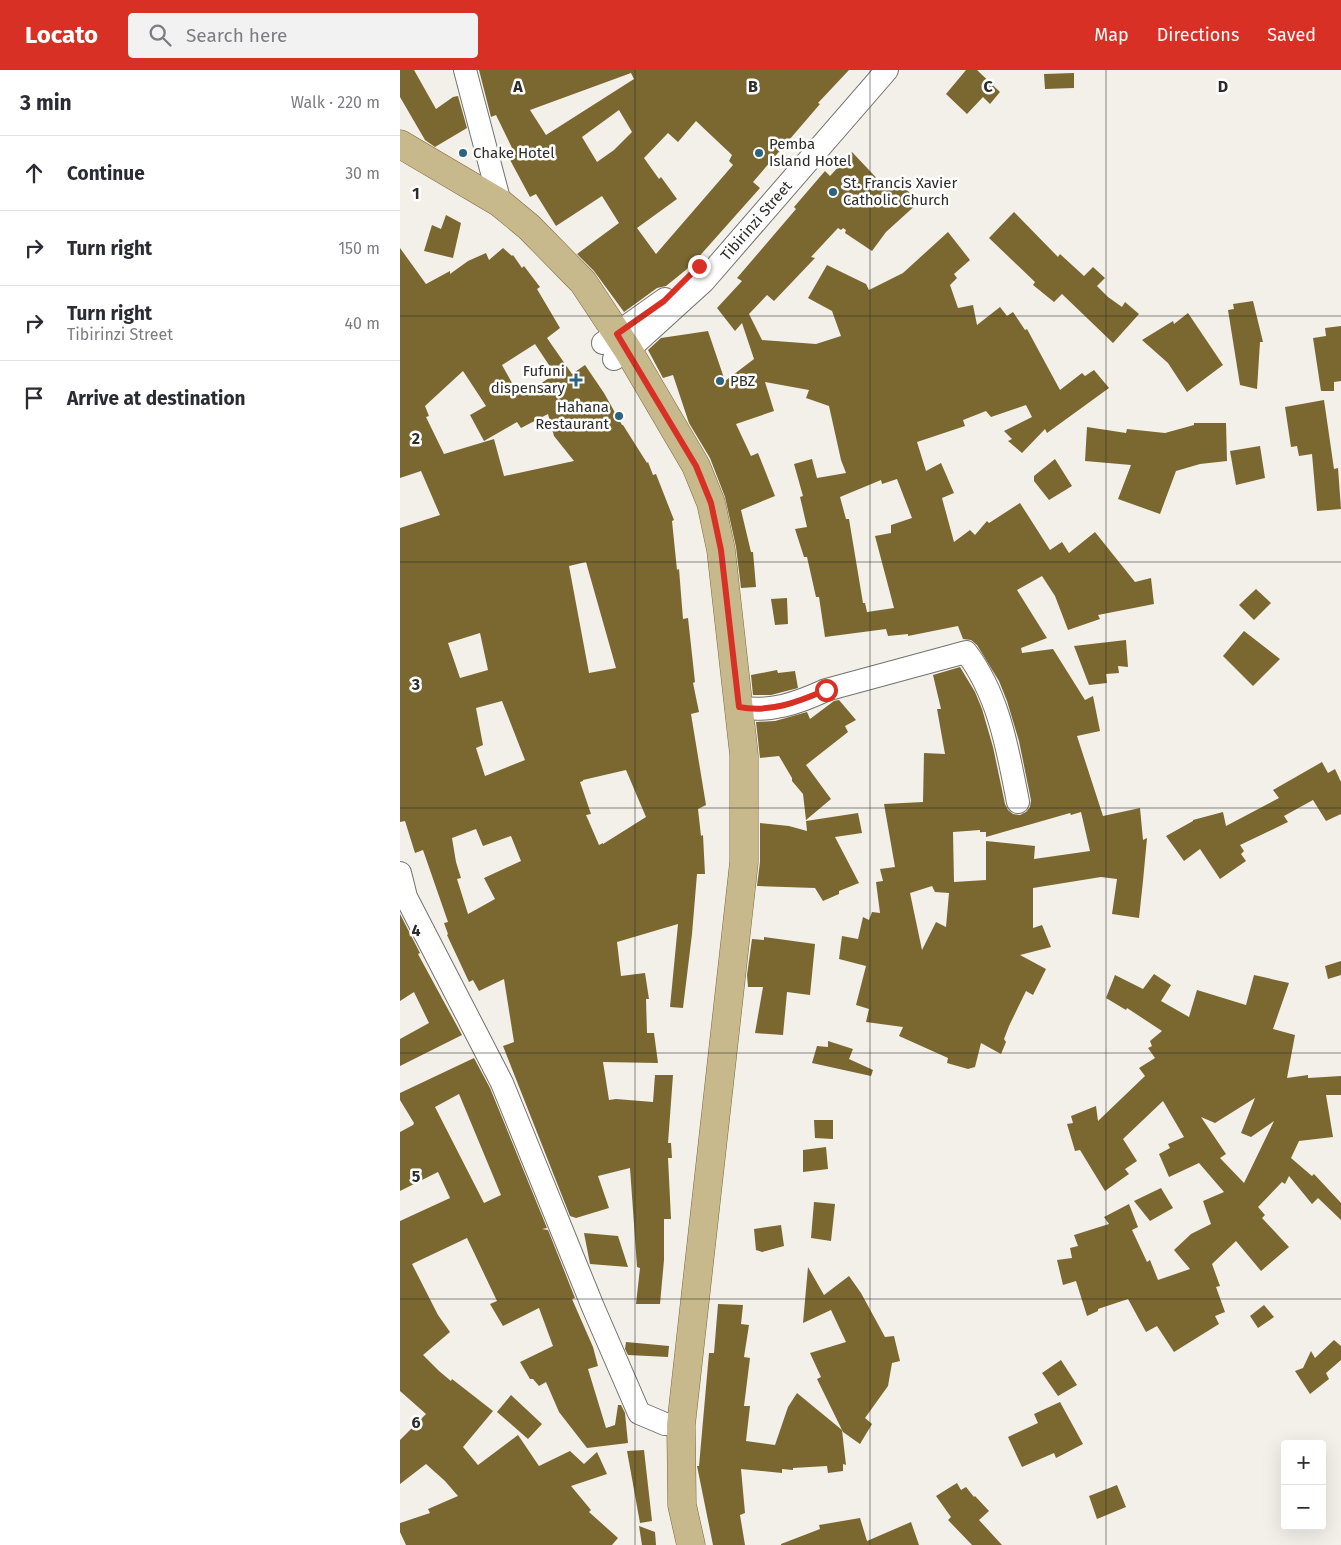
<!DOCTYPE html>
<html lang="en">
<head>
<meta charset="utf-8">
<style>
	:root { --surface:#fff; --page:#f2f2f3; --text:#2b2b33; --muted:#7c7c81; --line:#e1e1e2; --accent:#d93025 }
	body { margin:0; font-family:"Fira Sans",sans-serif; background:var(--page); color:var(--text) }
	.controls { position:absolute; right:15px; bottom:15px; display:grid; overflow:hidden; border-radius:5px; box-shadow:0 5px 20px #0002 }
	.controls button { width:45px; height:45px; display:grid; place-items:center; padding:0; border:0; border-bottom:1px solid var(--line); background:var(--surface); color:var(--text); font:25px sans-serif }
	.stop { position:absolute; width:15px; height:15px; margin:-11px; border:4px solid #d93025; border-radius:50%; background:#fff }
	.stop.end { background:#d93025; border-color:#fff; box-shadow:0 1px 5px #0008 }
	.list { margin:0; padding:0; list-style:none }
	h2 { display:flex; justify-content:space-between; align-items:center; height:65px; margin:0; padding:0 20px; font-size:21px }
	h2 small { font-size:16px; font-weight:400; color:var(--muted) }
	.list li { display:grid; grid-template-columns:32px 1fr auto; gap:15px; align-items:center; box-sizing:border-box; height:75px; padding:0 20px; border-top:1px solid var(--line) }
	.list b { display:block; font-size:19px; white-space:nowrap }
	.list p { margin:0; font-size:16px; white-space:nowrap; color:var(--muted) }
	.list em { font-size:16px; font-style:normal; color:var(--muted) }
	.icon { flex:none; width:28px; height:28px; fill:none; stroke:currentColor; stroke-width:2; stroke-linecap:round; stroke-linejoin:round }
	.map { position:relative; flex:none; width:941px; height:1475px; overflow:hidden }
	header { display:flex; align-items:center; gap:30px; box-sizing:border-box; height:70px; padding:0 25px; background:var(--accent); color:#fff }
	header strong { font-size:24px }
	nav { display:flex; gap:28px; margin-inline-start:auto; font-size:18px }
	.search { width:350px; height:45px; background:var(--page); display:flex; align-items:center; gap:12px; box-sizing:border-box; padding:0 18px; border-radius:5px; color:var(--muted); font-size:19px }
	main { display:flex }
	aside { flex:1; background:var(--surface) }
	.map>svg:first-child { display:block }
</style>
</head>
<body>
<header>
<strong>Locato</strong>
<div class="search"><svg class="icon" aria-label="search" viewBox="0 0 24 24"><circle cx="10" cy="10" r="6"/><path d="M15 15l6 6"/></svg>Search here</div>
<nav><a>Map</a><a>Directions</a><a>Saved</a></nav>
</header>
<main>
<aside>
<h2>3 min<small>Walk · 220 m</small></h2>
<ul class="list">
<li><svg class="icon" aria-label="ahead" viewBox="0 0 24 24"><path d="M12 20V5M6 11l6-6 6 6"/></svg><div><b>Continue</b></div><em>30 m</em></li>
<li><svg class="icon" aria-label="right" viewBox="0 0 24 24"><path d="M7 20v-9h11M14 6l5 5-5 5"/></svg><div><b>Turn right</b></div><em>150 m</em></li>
<li><svg class="icon" aria-label="right" viewBox="0 0 24 24"><path d="M7 20v-9h11M14 6l5 5-5 5"/></svg><div><b>Turn right</b><p>Tibirinzi Street</p></div><em>40 m</em></li>
<li><svg class="icon" aria-label="arrive" viewBox="0 0 24 24"><path d="M6 21V4h12l-3 4 3 4H6"/></svg><div><b>Arrive at destination</b></div></li>
</ul>
</aside>
<div class="map">
<svg width="941" height="1475" viewBox="0 0 941 1475">
	<rect width="100%" height="100%" fill="#f3f0ea"/>
	<g fill="#7a6830" fill-rule="evenodd">
		<path d="M0 0H14L36 39 53 27 58 26 67 58 35 77 25 70 0 27Z"/>
		<path d="M79 0H449L418 33 420 34 353 112 360 118 288 199 287 197V199L266 216 257 218 224 242 194 201 177 184 219 153 202 126 156 156 136 124 130 127 109 88 115 84 96 45 91 47ZM231 3 234 9 146 65 130 40ZM219 40 232 62 214 80 197 92 182 67ZM296 51 332 85 329 91 333 95 256 184 237 158 277 129 261 107 259 109 244 88 268 63 278 72Z"/>
		<path d="M566 0H577L600 22 590 34 583 27 567 44 546 24Z"/>
		<path d="M674 3V18L645 19 644 4Z"/>
		<path d="M452 82 485 117 492 111 500 118 503 115 518 133 486 162 472 181 445 163 446 160 443 158 441 160 438 158 411 187 415 188 374 231 367 225 349 244 362 270 416 274 441 266 432 241 408 228 427 195 466 214 469 220 503 203 548 162 570 190 554 204 557 208 550 215 558 238 573 235 577 255 600 237 607 246 613 242 625 260 627 259 660 320 682 303 685 306 694 300 709 318 647 363 645 359 622 383 608 371 612 369 604 361 632 347 626 335 591 347 586 341 563 350 565 356 517 372 526 401 541 393 554 423 542 428 554 472 570 460 575 465 587 451 589 453 620 433 650 480 662 472 669 483 695 462 735 512 751 508 754 534 698 545 700 549 668 560 655 526 642 506 617 520 647 568 621 578 622 583 653 579 685 630 693 626 700 661 677 666 703 746 740 738 743 770 747 768 743 811 739 848 712 844 717 809 701 807 633 818V858L642 855 651 877 620 885 646 899 633 925 626 921 609 956 604 969 606 972 601 984 581 973 575 997 568 999 547 993 548 988 499 966 503 957 466 952 469 939 456 935 466 896 439 889 442 866 458 869 463 847 469 850 472 842 480 843 476 812 483 811 480 799 495 797 484 734 523 732 524 683 545 684 537 639H541L533 605 560 597 575 622 582 639 593 677 605 734 608 740 613 744 620 745 626 742 630 737 631 730 619 671 607 631 599 611 577 575 571 570 563 569 558 556 508 566V564L488 566 486 559 425 567 419 527H416L407 487H404L395 459 407 457 400 427 403 426 394 394 412 389 417 408 446 403 441 390 429 336 406 328 409 320 365 312 374 341 336 354 351 386 358 383 375 426 341 440 351 482H353L356 517 341 518 336 477 325 427 310 388 289 353 273 305 263 308 248 280 261 268 308 261 325 311 354 289 342 253 335 261 317 238 342 211 337 208 396 139 394 137 425 101 430 106ZM497 409 512 448 491 455V463L475 466 494 538 467 542 465 533H463L449 449H446L440 427 481 410 482 414ZM681 742 690 781 634 789 635 776 586 771V810L554 812 553 762 580 760V762H586V767L670 743 671 745ZM532 816 535 822 549 823 546 857 536 852 522 880 510 823Z"/>
		<path d="M614 142 658 187 660 184 684 206 693 197 705 208 697 216 708 227 722 237 725 232 739 244 713 273 662 224 654 232 633 215 635 212 589 168Z"/>
		<path d="M46 145 61 153 53 188 24 181 32 155 41 159Z"/>
		<path d="M0 178 26 214 50 201V204L68 191 86 183 89 190 103 178 112 186 113 185 122 198 124 196 140 217 137 219 160 258 147 268 172 304 185 295 204 323 222 355H223L247 393 248 392 253 405 256 404 274 450 272 451 277 500 279 499 283 549 288 548 295 612 293 613 299 642 291 644 306 735 298 739 301 766 303 765 305 804H297L292 864 283 938 270 937 278 854 217 872 221 906 245 903 249 929H246L247 963H254L258 993 203 992 209 1030 216 1029 253 1032 255 1005H273L268 1073H271L272 1088H268L271 1149H264V1190L260 1234H236L240 1198 237 1197 230 1098 198 1106 209 1138 176 1148 170 1146 103 976 114 972 104 909 79 921 73 910 69 912 47 865 48 864 44 853 48 852 23 780 15 783 5 751 0 752V458L40 445 21 401 0 408ZM135 274 155 304 125 324 121 317 116 320 102 295ZM63 301 86 336 70 345 84 371 117 352 121 358 148 344 154 366 174 391 104 406 94 369 44 384 26 347 29 346 25 336ZM186 492 216 598 189 603 169 496ZM80 563 88 600 60 608 48 573ZM102 631 125 690 85 706 76 678 83 675 76 638ZM226 700 246 747 203 774V773L199 775 186 745 191 744 180 712 183 711V710ZM76 759 83 776 111 766 121 791 84 808 95 829 68 844 57 809 61 808 56 792 52 768Z"/>
		<path d="M853 231 863 272H860L857 319 840 315 828 240 834 239 833 234Z"/>
		<path d="M788 243 823 295 787 322 768 293 742 270 773 251 774 254Z"/>
		<path d="M941 256V311L934 312V321H921L913 268 926 266 925 258Z"/>
		<path d="M924 330 934 399 938 398 941 439 917 441 912 384 899 386 897 376 891 377 885 337Z"/>
		<path d="M794 353H826L827 391 800 394 776 401 760 444 718 429 731 395 685 391 687 357 726 363 727 359 765 363 794 355Z"/>
		<path d="M860 376 865 408 836 415 830 381Z"/>
		<path d="M655 389 672 416 649 430 634 411V406Z"/>
		<path d="M856 519 871 533 854 550 839 535Z"/>
		<path d="M387 528 388 554 375 555 371 529Z"/>
		<path d="M844 561 880 589 853 616 823 586Z"/>
		<path d="M726 570 728 597 718 596 719 603 706 604 707 613 689 615 674 576Z"/>
		<path d="M377 600 378 603 395 601 398 618 371 625H353L351 605Z"/>
		<path d="M439 630 456 650 445 656 448 662 406 695 431 729 406 750 403 724 392 711V708L379 686 360 688 356 652 375 651 407 642 410 649 434 631Z"/>
		<path d="M922 692 928 703 935 699 941 712V744L926 751 913 730 884 746 888 752 840 775 844 781 841 784 846 791 820 809 800 779 784 791 766 766 793 751V750L823 742 826 756 879 728 873 720Z"/>
		<path d="M458 743 462 763 435 767 459 813 439 821V824L423 831 415 818 357 816 360 792V753L389 756 407 761 406 751Z"/>
		<path d="M0 844 20 883 18 884 62 965 0 996V969L29 953 14 922 0 931Z"/>
		<path d="M364 867 415 874 410 925 387 922 383 965 355 963 363 917H348L347 905 352 869 364 870Z"/>
		<path d="M941 891V905L928 909 925 896Z"/>
		<path d="M754 904 771 915 761 931 789 947 797 920 846 935 854 905 889 913 873 959 895 965 887 1008 908 1005V1008L941 1006V1025H926L933 1067 899 1071 891 1088 912 1106 914 1104 941 1133V1150L918 1128 912 1134 889 1106 885 1114 882 1112 858 1137 865 1145 862 1148 889 1177 861 1201 836 1171 812 1194 820 1216 816 1217 825 1242 815 1246 819 1254 774 1282 757 1256 746 1262 728 1229 698 1239V1241L687 1246 676 1211 663 1215 657 1190 672 1188 670 1178 678 1176 674 1165 709 1154 704 1147 729 1134 738 1157 732 1160 747 1192 750 1190 758 1210 790 1199 774 1180 791 1164 811 1154 803 1131 824 1122 799 1093 769 1107 759 1084 770 1078 768 1074 784 1067 763 1031 723 1069 737 1091 725 1099 729 1104 705 1121 680 1080 675 1081 667 1054 673 1053 671 1046 696 1036 698 1051 745 1006 739 998 755 988 748 978 752 976 750 971 762 961 727 938 726 940 706 928 715 905 743 919ZM855 1028 841 1063 851 1067 874 1051 844 1113 820 1088 826 1084 801 1047 815 1053Z"/>
		<path d="M428 971 453 979 449 989 473 1000 471 1006 412 993 417 976 428 977Z"/>
		<path d="M74 988 90 1018 147 1158 142 1159 148 1160 175 1228 172 1229 193 1277 198 1296 188 1299 206 1358 215 1355 218 1335H221L225 1343 228 1373 187 1378 159 1342 146 1312 139 1316 133 1309H130L120 1292 153 1276 139 1238 103 1256 90 1234 97 1231 67 1168 12 1194 38 1245 50 1262 23 1285 39 1301 51 1311 52 1309 93 1341 63 1377 78 1395 118 1365 139 1396 170 1381 184 1394 197 1382 207 1404 171 1416 191 1440 189 1442 218 1468 212 1475H6L0 1462V1453L30 1443 28 1439 58 1426 45 1411 26 1394 0 1414V1370L26 1344 0 1321V1151L50 1128 38 1102 0 1121V1062L13 1055 14 1053 0 1030V1023ZM59 1024 101 1125 84 1133 35 1037Z"/>
		<path d="M414 1050H433V1069L415 1068Z"/>
		<path d="M426 1077 428 1099 403 1102V1080Z"/>
		<path d="M761 1118 773 1138 750 1151 734 1131Z"/>
		<path d="M414 1132 435 1134 431 1171 411 1168Z"/>
		<path d="M381 1155 384 1176 362 1182 356 1180 354 1159Z"/>
		<path d="M184 1163 218 1166 228 1197 190 1194Z"/>
		<path d="M408 1197 424 1225 449 1206 461 1223 485 1267 494 1266 500 1291 492 1293 488 1316 465 1348 472 1354 460 1374 443 1362 417 1309 421 1307 410 1283 446 1272 431 1240 403 1253Z"/>
		<path d="M318 1234 343 1235 341 1254 349 1255 344 1287 350 1288 344 1336H350L346 1371 375 1375 388 1337 397 1323 442 1360 446 1395 443 1394V1401L428 1403 427 1396 393 1398V1400L382 1399V1403L341 1399 345 1443 340 1445 345 1475H313L297 1396H299L309 1283H314Z"/>
		<path d="M864 1235 874 1247 858 1258 850 1246Z"/>
		<path d="M934 1270 941 1276V1290L926 1303 929 1309 910 1324 895 1301 903 1298 911 1281 915 1288Z"/>
		<path d="M226 1272 269 1276 268 1287 228 1285 225 1279Z"/>
		<path d="M661 1290 677 1315 658 1326 642 1303Z"/>
		<path d="M111 1325 142 1354 128 1369 97 1342Z"/>
		<path d="M660 1332 683 1374 656 1388 654 1383 622 1397 608 1367 638 1353 634 1344Z"/>
		<path d="M244 1380 252 1451 240 1453 227 1381Z"/>
		<path d="M557 1413 561 1420 566 1417 574 1427 575 1426 589 1441 579 1450 602 1475H572L548 1450 551 1447 536 1426Z"/>
		<path d="M717 1415 726 1437 697 1449 689 1426Z"/>
		<path d="M460 1448 467 1471 511 1452 519 1475H381V1474L420 1459 419 1455Z"/>
		<path d="M239 1456 255 1462 256 1475H242Z"/>
	</g>
	<g fill="none" stroke-linecap="round" stroke-linejoin="round">
		<g stroke="#74726d" stroke-width="24">
			<g id="minor">
				<path d="M65 0 100 133"/>
				<path d="M203 273 265 229"/>
				<path id="s1" d="M214 289 228 280 304 211 487 0"/>
				<path d="M339 637C370 643 398 633 426 620L566 582C599 625 608 681 618 732"/>
				<path d="M0 803 6 827 102 1013 193 1237 239 1343 265 1354"/>
			</g>
		</g>
		<g stroke="#7a6938" stroke-width="29">
			<path id="major" d="M0 74 100 133 129 157 183 212 228 280 296 396 311 433 321 480 344 685V792L281 1355 282 1435 291 1475"/>
		</g>
		<use href="#minor" stroke="#fff" stroke-width="22"/>
		<use href="#major" stroke="#c8b98c" stroke-width="28"/>
	</g>
	<g fill="none" stroke-linecap="round" stroke-linejoin="round">
		<path stroke="#d93025" stroke-width="6" d="M299 196 264 231 217 264 296 396 311 433 321 480 339 637C370 643 398 632 426 620"/>
	</g>
	<path fill="none" stroke="#2d2c2a" stroke-width="1" stroke-opacity="0.55" d="M235 0V1475M470 0V1475M706 0V1475M0 246H941M0 492H941M0 738H941M0 983H941M0 1229H941"/>
	<g fill="#29657d" stroke="#fff" stroke-width="2">
		<circle cx="63" cy="83" r="5"/>
		<circle cx="359" cy="83" r="5"/>
		<circle cx="433" cy="122" r="5"/>
		<path d="M173.5 302.5h5v5h5v5h-5v5h-5v-5h-5v-5h5z"/>
		<circle cx="320" cy="311" r="5"/>
		<circle cx="219" cy="346" r="5"/>
	</g>
	<g text-anchor="middle" stroke-width="5" stroke-linejoin="round" paint-order="stroke">
		<g font-size="15" fill="#2d2c2a" stroke="#fff" text-anchor="start">
			<text x="369" y="79">Pemba<tspan x="369" dy="17">Island Hotel</tspan></text>
			<text x="73" y="88">Chake Hotel</text>
			<text x="443" y="118">St. Francis Xavier<tspan x="443" dy="17">Catholic Church</tspan></text>
			<text x="165" y="306" text-anchor="end">Fufuni<tspan x="165" dy="17">dispensary</tspan></text>
			<text x="330" y="316">PBZ</text>
			<text x="209" y="342" text-anchor="end">Hahana<tspan x="209" dy="17">Restaurant</tspan></text>
		</g>
		<g font-size="15" fill="#2d2c2a" stroke="#fff">
			<text dy="5" stroke="none"><textPath href="#s1" startOffset="199">Tibirinzi Street</textPath></text>
		</g>
	</g>
	<g font-size="16" text-anchor="middle" font-weight="bold" fill="#2d2c2a" stroke="#fff" stroke-width="5" stroke-linejoin="round" paint-order="stroke">
		<text x="118" y="22">A</text>
		<text x="353" y="22">B</text>
		<text x="588" y="22">C</text>
		<text x="823" y="22">D</text>
		<text x="16" y="129">1</text>
		<text x="16" y="374">2</text>
		<text x="16" y="620">3</text>
		<text x="16" y="866">4</text>
		<text x="16" y="1112">5</text>
		<text x="16" y="1358">6</text>
	</g>
</svg>
<div class="controls">
<button>+</button>
<button>−</button>
</div>
<div class="stop" style="left:426px;top:620px"></div>
<div class="stop end" style="left:299px;top:196px"></div>
</div>
</main>
</body>
</html>
